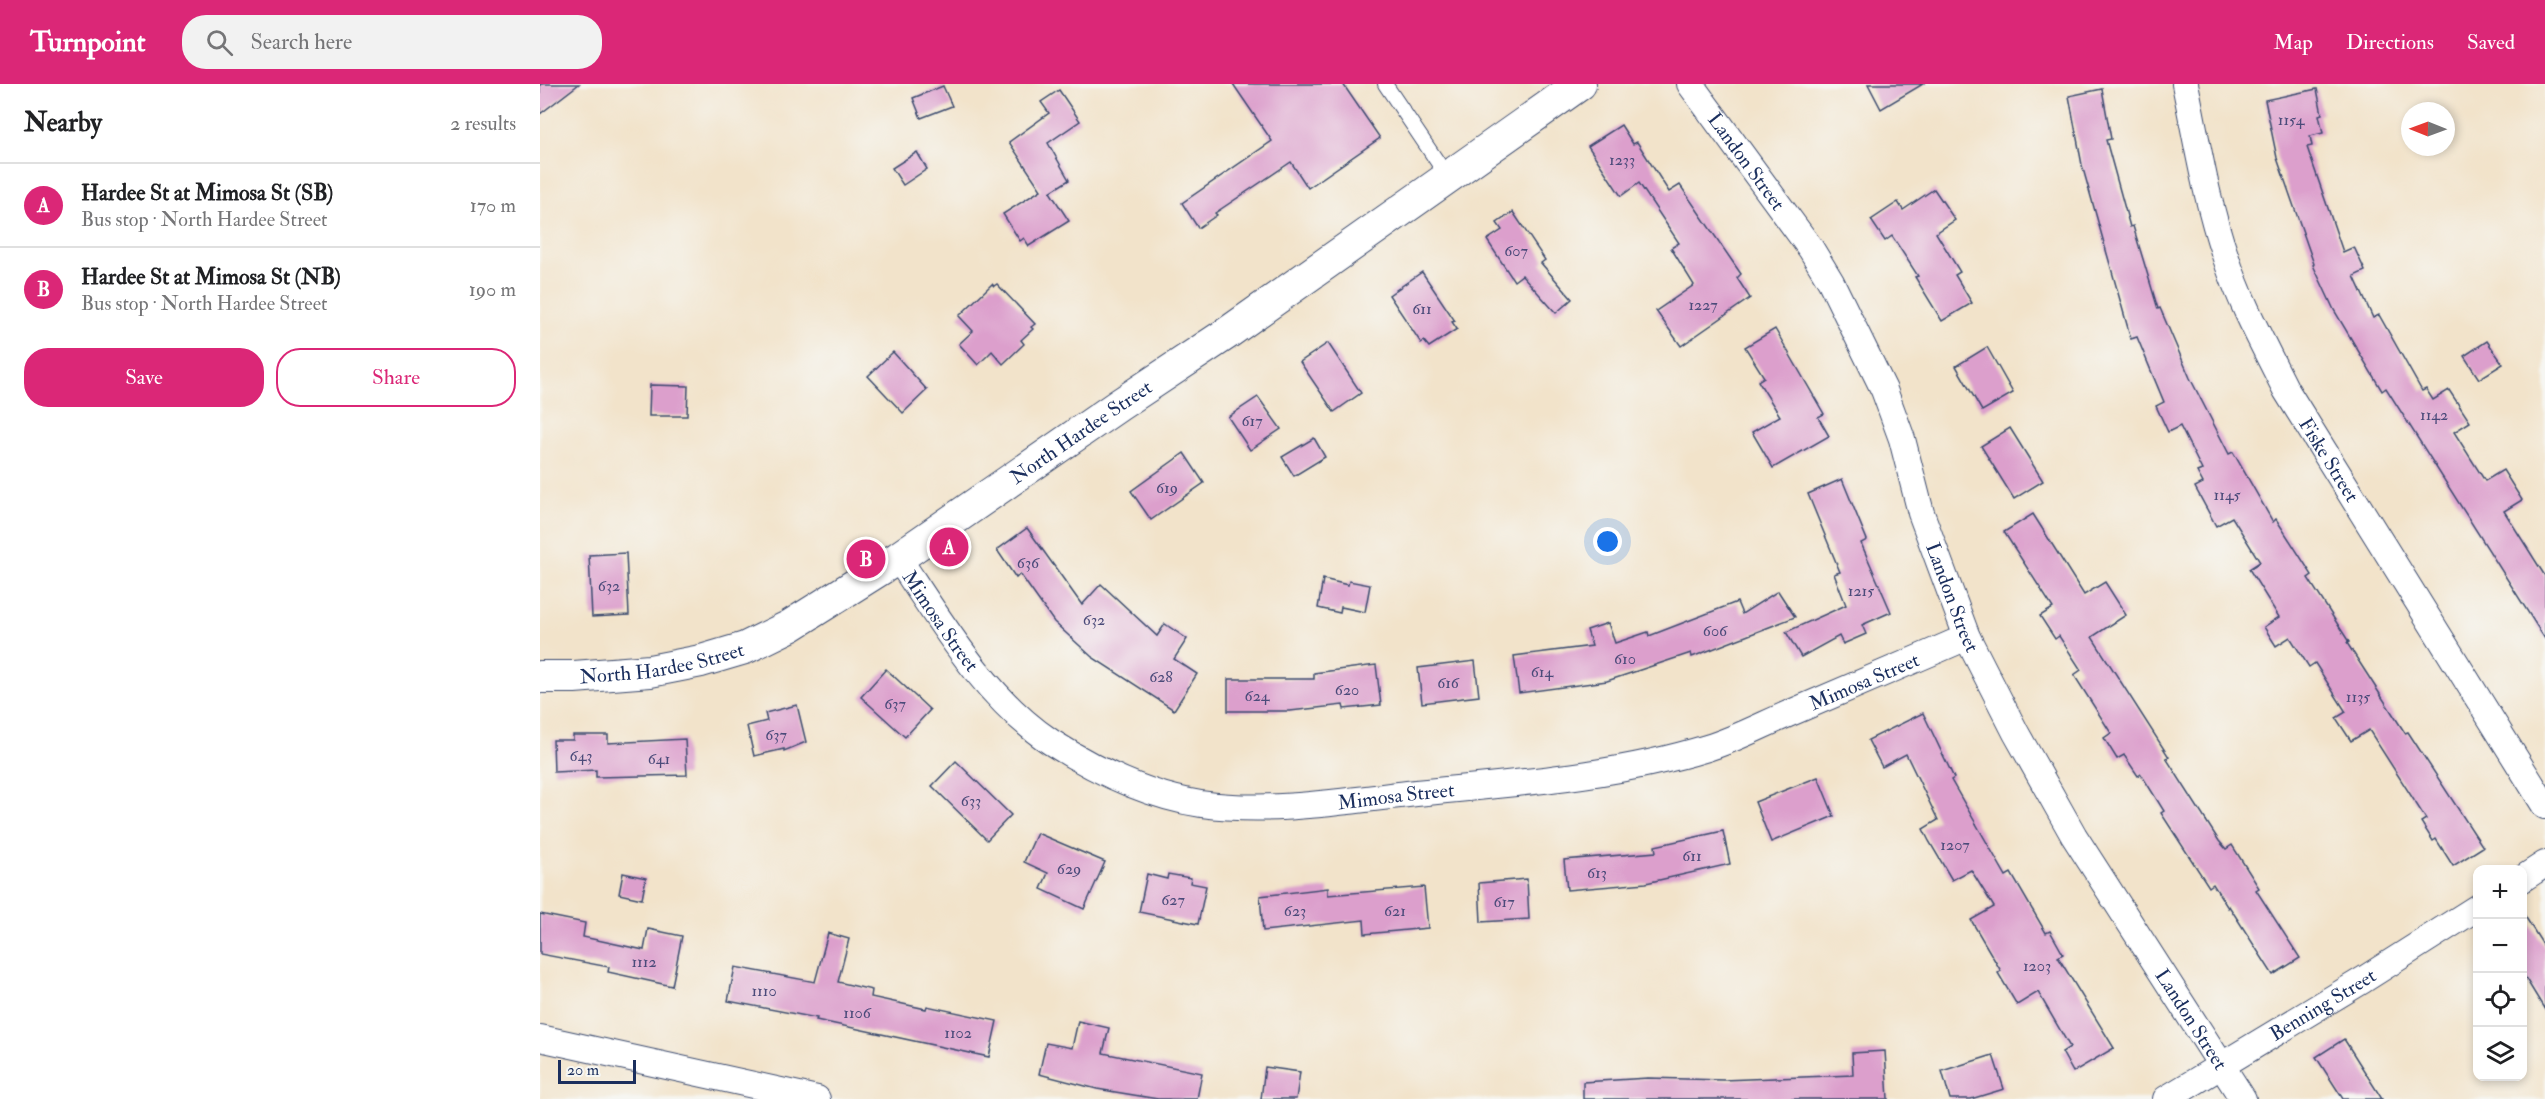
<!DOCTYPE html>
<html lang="en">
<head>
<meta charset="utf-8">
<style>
	:root { --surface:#fff; --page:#f2f2f2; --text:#202124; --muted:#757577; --line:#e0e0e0; --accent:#db2777 }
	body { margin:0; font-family:"IM FELL Double Pica",serif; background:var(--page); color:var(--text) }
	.controls { position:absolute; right:18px; bottom:18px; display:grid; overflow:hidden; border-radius:12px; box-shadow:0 3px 9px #0003 }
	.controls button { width:54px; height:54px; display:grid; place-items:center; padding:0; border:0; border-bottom:2px solid var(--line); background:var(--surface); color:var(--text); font:30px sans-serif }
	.compass { position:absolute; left:1861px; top:18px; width:54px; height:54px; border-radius:50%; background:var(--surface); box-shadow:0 3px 9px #0003; rotate:271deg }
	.scale { position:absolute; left:18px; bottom:15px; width:78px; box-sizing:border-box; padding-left:6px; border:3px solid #1b2f5e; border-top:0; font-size:16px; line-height:21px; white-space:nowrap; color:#1b2f5e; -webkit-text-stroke:4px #f6f6f2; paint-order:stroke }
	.you { position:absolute; left:1068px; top:458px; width:21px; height:21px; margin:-15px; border:4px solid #fff; border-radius:50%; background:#1a73e8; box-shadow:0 0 0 9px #1a73e833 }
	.badge { display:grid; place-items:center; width:39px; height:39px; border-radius:50%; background:var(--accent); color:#fff; font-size:20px; font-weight:700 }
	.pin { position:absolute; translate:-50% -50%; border:3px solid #fff; box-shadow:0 2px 6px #0006 }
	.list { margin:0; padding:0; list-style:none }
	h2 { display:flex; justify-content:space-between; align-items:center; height:78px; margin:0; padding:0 24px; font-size:26px }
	h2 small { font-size:20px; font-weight:400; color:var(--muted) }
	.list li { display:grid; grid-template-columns:39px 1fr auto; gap:18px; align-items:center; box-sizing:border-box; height:84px; padding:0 24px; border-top:2px solid var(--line) }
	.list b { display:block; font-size:22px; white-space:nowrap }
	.list p { margin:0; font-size:20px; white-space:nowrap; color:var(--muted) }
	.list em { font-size:20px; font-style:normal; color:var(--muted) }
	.actions { display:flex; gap:12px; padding:18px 24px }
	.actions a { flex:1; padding:14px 0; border:2px solid var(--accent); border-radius:24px; text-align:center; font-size:21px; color:var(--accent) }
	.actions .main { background:var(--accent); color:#fff }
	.icon { flex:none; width:33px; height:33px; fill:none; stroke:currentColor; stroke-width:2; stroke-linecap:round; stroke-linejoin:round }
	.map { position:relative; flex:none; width:2005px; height:1015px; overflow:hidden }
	header { display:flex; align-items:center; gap:36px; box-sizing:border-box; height:84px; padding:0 30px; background:var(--accent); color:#fff }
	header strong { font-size:28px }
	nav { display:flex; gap:33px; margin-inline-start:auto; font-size:21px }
	.search { width:420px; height:54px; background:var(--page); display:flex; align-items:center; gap:15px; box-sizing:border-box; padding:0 21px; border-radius:24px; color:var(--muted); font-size:22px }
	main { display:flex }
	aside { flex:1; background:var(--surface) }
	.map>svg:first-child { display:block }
</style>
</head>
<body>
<header>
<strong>Turnpoint</strong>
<div class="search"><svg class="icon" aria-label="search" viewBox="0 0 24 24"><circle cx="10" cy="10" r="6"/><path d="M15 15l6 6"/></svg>Search here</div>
<nav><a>Map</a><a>Directions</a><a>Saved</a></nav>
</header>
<main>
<aside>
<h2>Nearby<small>2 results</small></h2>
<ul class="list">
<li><span class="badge">A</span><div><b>Hardee St at Mimosa St (SB)</b><p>Bus stop · North Hardee Street</p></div><em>170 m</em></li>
<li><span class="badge">B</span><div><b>Hardee St at Mimosa St (NB)</b><p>Bus stop · North Hardee Street</p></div><em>190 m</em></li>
</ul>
<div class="actions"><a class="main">Save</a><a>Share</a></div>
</aside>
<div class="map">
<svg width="2005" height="1015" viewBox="0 0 2005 1015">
	<rect width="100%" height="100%" fill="#f6f6f2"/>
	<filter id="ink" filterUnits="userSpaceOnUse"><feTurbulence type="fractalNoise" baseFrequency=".0167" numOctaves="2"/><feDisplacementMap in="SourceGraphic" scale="12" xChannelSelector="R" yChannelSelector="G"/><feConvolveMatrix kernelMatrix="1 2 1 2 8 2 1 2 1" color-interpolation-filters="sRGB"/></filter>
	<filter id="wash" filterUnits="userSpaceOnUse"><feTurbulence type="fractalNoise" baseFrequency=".008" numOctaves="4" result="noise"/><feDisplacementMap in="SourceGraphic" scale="24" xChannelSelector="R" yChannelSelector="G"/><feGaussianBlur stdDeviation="1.35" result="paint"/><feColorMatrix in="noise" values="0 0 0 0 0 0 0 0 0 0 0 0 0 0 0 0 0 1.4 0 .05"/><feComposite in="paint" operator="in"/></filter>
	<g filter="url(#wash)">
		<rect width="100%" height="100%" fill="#f2e3ca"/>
		<g id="blocks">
			<g fill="#dc9fcc">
				<path d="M0 0H39L0 30Z"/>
				<path d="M693 0H803L840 54 768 104 751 78 675 129 677 131 658 144 642 119 732 57Z"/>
				<path d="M1328 0H1383L1341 25Z"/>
				<path d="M403 2 412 22 381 34 373 14Z"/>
				<path d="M1562 5 1571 55 1566 56 1590 143 1593 142 1618 225 1620 224 1650 294 1689 370 1693 368 1733 438 1736 435 1772 491 1768 494 1809 558 1807 559 1865 649 1868 648 1943 763 1913 782 1896 755 1893 757 1881 738 1886 735 1829 646 1811 657 1796 634 1806 628 1775 579 1769 583 1750 553 1736 562 1724 543 1739 533 1709 485 1720 478 1692 433 1676 442 1655 403 1663 399 1657 388 1662 386 1640 342 1628 348 1616 322 1624 318 1597 253 1591 255 1542 81 1529 12Z"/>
				<path d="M1777 5 1782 30 1779 31 1783 49 1770 52 1772 62 1767 63 1803 168 1814 163 1825 187 1814 192 1833 234 1839 231 1882 307 1886 305 1893 316 1909 306 1930 338 1914 348 1945 397 1963 386 1982 416 1964 427 2005 492V555L1846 304 1842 307 1794 226 1773 181 1774 180 1737 74 1725 16Z"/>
				<path d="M519 6 540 37 508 59 529 96 510 108 529 137 489 162 484 154 480 157 463 130 501 106 469 58 509 29 501 18Z"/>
				<path d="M1081 41 1093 60 1097 58 1129 108 1140 101 1201 190 1197 194 1210 214 1141 262 1116 227 1154 201 1131 164 1139 159 1099 99 1081 112 1048 62Z"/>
				<path d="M377 68 387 85 363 101 352 84Z"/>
				<path d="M1394 105 1415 136 1396 149 1420 188 1415 191 1432 219 1402 237 1375 193 1378 192 1352 152 1345 157 1331 136 1358 118 1363 126Z"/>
				<path d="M973 128 1005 176 1001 179 1032 215 1016 229 982 191 974 197 947 156 962 146 957 139Z"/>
				<path d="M882 188 915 237 912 238 917 245 889 263 884 257 881 259 849 211Z"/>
				<path d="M452 200 454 202 457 200 495 240 491 243 493 245 481 256 484 260 463 280 452 267 438 281 419 260 433 247 419 232Z"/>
				<path d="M1235 245 1284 330 1278 333 1289 352 1233 384 1212 348 1240 332 1218 297 1224 293 1205 263Z"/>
				<path d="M1947 257 1963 280 1939 295 1924 272Z"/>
				<path d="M788 259 821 309 794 328 760 278Z"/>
				<path d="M1447 263 1473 309 1442 327 1416 282Z"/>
				<path d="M353 268 387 306 363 329 328 292Z"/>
				<path d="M110 301 148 302 147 332H109Z"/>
				<path d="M718 313 741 345 710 366 688 333Z"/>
				<path d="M1470 344 1503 397 1474 415 1441 362Z"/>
				<path d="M774 354 785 373 754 392 742 373Z"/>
				<path d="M644 369 664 399 611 436 591 407Z"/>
				<path d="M1302 395 1327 456 1321 459 1351 528 1322 541 1326 550 1303 560 1299 552 1261 573 1246 548 1306 521 1294 490 1300 488 1268 410Z"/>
				<path d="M1493 430 1544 511 1565 498 1586 531 1552 553 1629 673 1626 674 1679 757 1686 765 1692 761 1719 804 1716 806 1760 874 1733 891 1689 822 1688 824 1673 800 1669 803 1621 729 1624 727 1601 690 1598 692 1584 671 1577 675 1564 654 1571 649 1534 591 1541 586 1519 552 1515 555 1500 532 1513 524 1464 448Z"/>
				<path d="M487 444 542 521 561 500 617 552 625 540 647 555 634 575 657 590 634 626 552 573 514 538 480 490 476 494 457 466Z"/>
				<path d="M86 469 89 531 52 533 49 471Z"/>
				<path d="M783 495 808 501 809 497 830 501 825 528 801 523 800 529 778 524Z"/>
				<path d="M1238 507 1255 533 1152 573 1151 569 1067 597 979 609 974 572 1052 562 1047 546 1068 539 1075 559 1108 548 1109 552 1197 518 1202 530Z"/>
				<path d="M935 577 939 612 882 619 878 584Z"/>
				<path d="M836 581 841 621 804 625 803 621 750 627H688V595H774V589Z"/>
				<path d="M346 585 390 626 365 653 321 613Z"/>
				<path d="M257 621 266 658 244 667V665L214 672 207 642 227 637 225 629Z"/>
				<path d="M1383 629 1414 694 1411 696 1466 792 1471 789 1506 849 1510 847 1523 870 1518 873 1574 964 1533 988 1522 968 1530 963 1498 908 1477 921 1458 889 1461 887 1431 836 1454 823 1431 786 1412 796 1389 757 1383 745 1398 736 1366 670 1342 683 1328 656Z"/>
				<path d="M33 651H68V659L145 655 147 691 56 693V686L14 688 13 656H33Z"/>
				<path d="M416 677 471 731 447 756 392 702Z"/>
				<path d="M1278 693 1294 732 1231 758 1215 718Z"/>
				<path d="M1183 747 1190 780 1106 799 1027 806 1024 776 1116 768 1115 762Z"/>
				<path d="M497 749 565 778 544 825 501 805 508 789 484 778Z"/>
				<path d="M83 789 106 794 102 815 79 810Z"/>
				<path d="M607 790 627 795 628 790 651 794 650 799 666 802 658 840 599 828Z"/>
				<path d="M987 795 989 835 941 838 939 799Z"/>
				<path d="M884 803 888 844 825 850 824 836 723 847 720 812 788 804V811Z"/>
				<path d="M1983 829 2005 864V926L1983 890Z"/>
				<path d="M0 830 45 839 43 853 104 866 108 845 142 852 132 902 68 888 69 883 0 870Z"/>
				<path d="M288 849 309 855 298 898 332 906 331 913 386 925 387 922 457 937 449 973 276 936 277 934 188 917 195 883 275 898Z"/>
				<path d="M538 937 569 944 563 969 662 989 657 1015H618L557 1005 499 990 506 959 532 964Z"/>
				<path d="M1804 955 1842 1015H1803L1776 973Z"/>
				<path d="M1345 967 1348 1015H1043V998L1108 994 1183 996 1313 991 1312 969Z"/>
				<path d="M1453 971 1464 1005 1431 1015H1410L1402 987Z"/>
				<path d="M725 983 760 988 756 1015H721Z"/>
			</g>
		</g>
	</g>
	<g filter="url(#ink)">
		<use href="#blocks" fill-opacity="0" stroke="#3b4a6e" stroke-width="1.5"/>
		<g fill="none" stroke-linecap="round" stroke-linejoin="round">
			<g stroke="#3b4a6e" stroke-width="16">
				<path id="service" d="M845 0 907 92"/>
			</g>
			<g stroke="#3b4a6e" stroke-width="28">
				<g id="minor">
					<path id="s1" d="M1150 0 1271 165 1291 198 1344 306 1362 355 1381 429 1427 553 1476 649 1534 752 1703 1015"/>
					<path id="s2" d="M1645 0C1657 57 1666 116 1685 171 1700 218 1724 262 1746 306L2005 722"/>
					<path id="s3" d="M358 474C401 538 446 615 511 658 555 686 609 712 661 720 731 730 806 717 876 709 974 699 1073 693 1167 664 1197 655 1226 639 1255 627 1313 602 1370 578 1427 553"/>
					<path d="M1982 795 2005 780"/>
					<path d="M0 954 277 1015"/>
					<path id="s4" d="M1626 1015 1823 896 1938 823"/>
				</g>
			</g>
			<g stroke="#3b4a6e" stroke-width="34">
				<g id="tertiary">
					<path id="s5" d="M0 593H34L110 587 161 577 205 564 250 542 358 474 579 321 686 250 1040 0"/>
				</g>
			</g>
			<use href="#service" stroke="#fff" stroke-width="14"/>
			<use href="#minor" stroke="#fff" stroke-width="26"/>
			<use href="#tertiary" stroke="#fff" stroke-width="32"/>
		</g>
	</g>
	<g text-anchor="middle" stroke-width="5" stroke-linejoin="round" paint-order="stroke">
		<g font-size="16" fill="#4b4b7a">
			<text x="1751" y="41">1154</text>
			<text x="1082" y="81">1233</text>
			<text x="976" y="172">607</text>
			<text x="1163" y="226">1227</text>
			<text x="882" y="230">611</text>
			<text x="1894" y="336">1142</text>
			<text x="712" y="342">617</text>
			<text x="627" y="409">619</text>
			<text x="1687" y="416">1145</text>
			<text x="488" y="484">636</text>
			<text x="69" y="507">632</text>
			<text x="1321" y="512">1215</text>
			<text x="554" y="541">632</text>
			<text x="1175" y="552">606</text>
			<text x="1085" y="580">610</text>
			<text x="1002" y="593">614</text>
			<text x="621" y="598">628</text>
			<text x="908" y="604">616</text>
			<text x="807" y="611">620</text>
			<text x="717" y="617">624</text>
			<text x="1818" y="618">1135</text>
			<text x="355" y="625">637</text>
			<text x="236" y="656">637</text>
			<text x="41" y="677">643</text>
			<text x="119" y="680">641</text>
			<text x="431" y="722">633</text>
			<text x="1415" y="766">1207</text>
			<text x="1152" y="777">611</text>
			<text x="529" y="790">629</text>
			<text x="1057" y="794">613</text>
			<text x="633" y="821">627</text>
			<text x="964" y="823">617</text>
			<text x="755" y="832">623</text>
			<text x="855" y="832">621</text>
			<text x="104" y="883">1112</text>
			<text x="1497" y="887">1203</text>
			<text x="224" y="912">1110</text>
			<text x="317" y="934">1106</text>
			<text x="418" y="954">1102</text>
		</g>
		<g font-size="20" fill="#1b2f5e" stroke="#f6f6f2">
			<text dy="7" stroke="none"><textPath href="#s1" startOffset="96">Landon Street</textPath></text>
			<text dy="7" stroke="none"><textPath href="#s5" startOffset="608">North Hardee Street</textPath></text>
			<text dy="7" stroke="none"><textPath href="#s2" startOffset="406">Fiske Street</textPath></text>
			<text dy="7" stroke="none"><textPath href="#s1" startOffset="582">Landon Street</textPath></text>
			<text dy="7" stroke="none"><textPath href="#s3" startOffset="76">Mimosa Street</textPath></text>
			<text dy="7" stroke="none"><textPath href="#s5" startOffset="123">North Hardee Street</textPath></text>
			<text dy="7" stroke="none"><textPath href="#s3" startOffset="1086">Mimosa Street</textPath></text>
			<text dy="7" stroke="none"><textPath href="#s3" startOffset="600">Mimosa Street</textPath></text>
			<text dy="7" stroke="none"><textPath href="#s4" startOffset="183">Benning Street</textPath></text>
			<text dy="7" stroke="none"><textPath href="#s1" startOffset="1068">Landon Street</textPath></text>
		</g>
	</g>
</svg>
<div class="controls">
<button>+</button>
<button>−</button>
<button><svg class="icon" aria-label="locate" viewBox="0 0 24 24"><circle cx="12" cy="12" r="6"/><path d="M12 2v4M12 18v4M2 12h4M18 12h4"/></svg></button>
<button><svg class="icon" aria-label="layers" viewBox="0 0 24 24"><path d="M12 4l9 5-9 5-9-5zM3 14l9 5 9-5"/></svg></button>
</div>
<svg class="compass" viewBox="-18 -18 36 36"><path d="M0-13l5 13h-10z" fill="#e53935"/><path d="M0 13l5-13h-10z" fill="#757577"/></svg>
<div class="scale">20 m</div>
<div class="you"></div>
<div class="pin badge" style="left:409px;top:463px">A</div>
<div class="pin badge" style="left:326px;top:475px">B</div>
</div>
</main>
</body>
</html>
